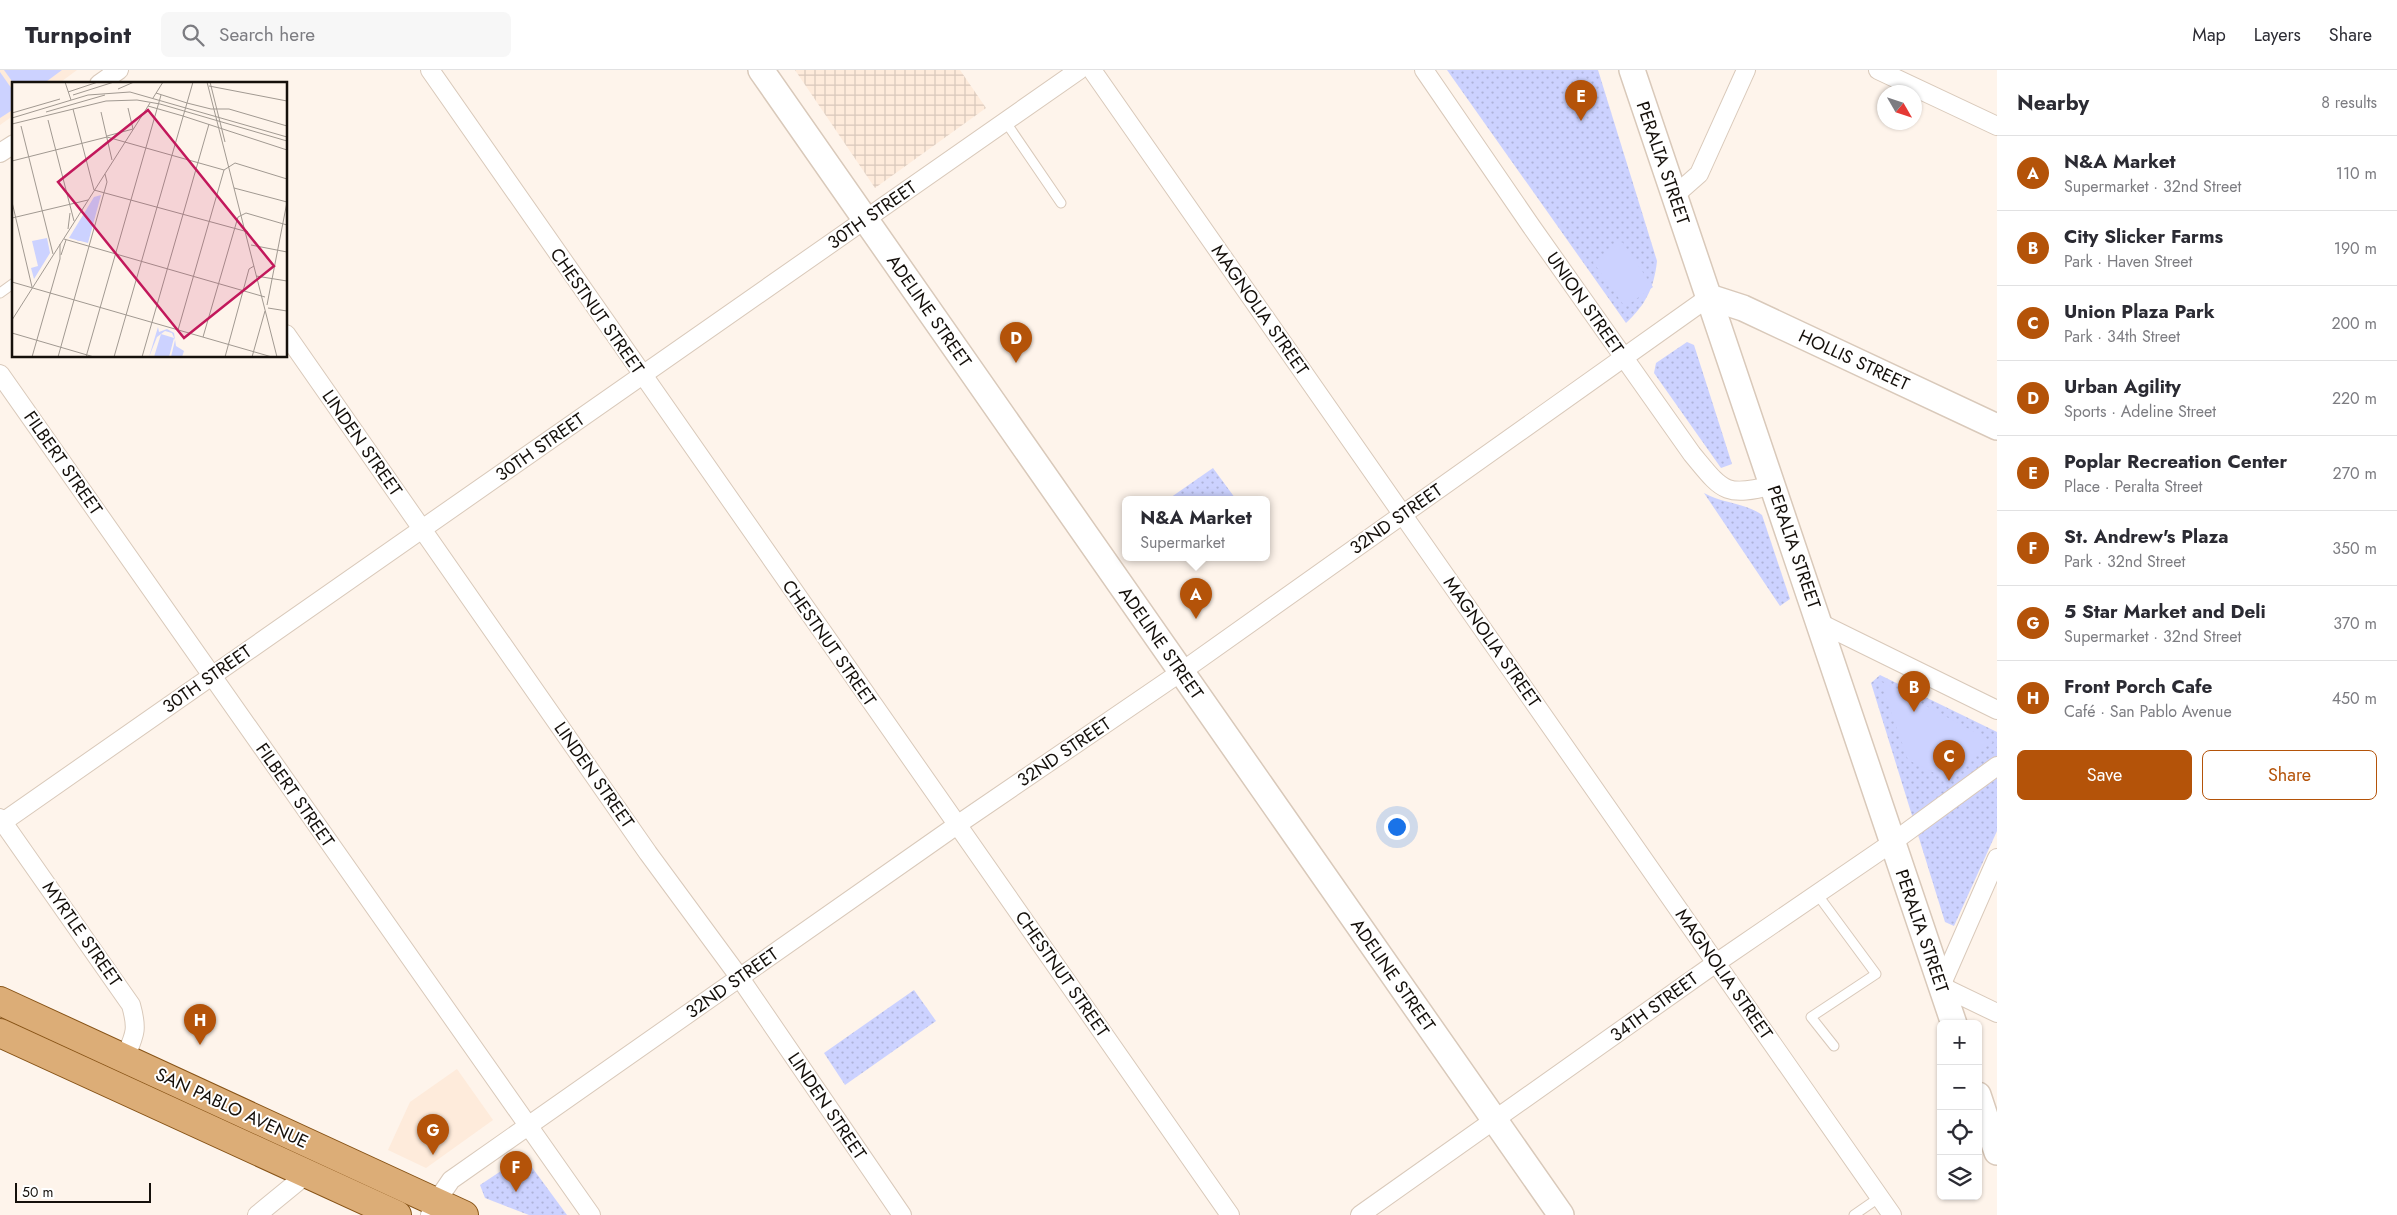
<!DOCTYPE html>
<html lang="en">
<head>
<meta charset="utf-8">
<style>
	:root { --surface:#fff; --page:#f7f7f7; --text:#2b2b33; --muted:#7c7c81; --line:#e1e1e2; --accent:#b45309 }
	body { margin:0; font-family:Jost,sans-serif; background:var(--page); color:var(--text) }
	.controls { position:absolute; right:15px; bottom:15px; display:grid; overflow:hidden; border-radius:8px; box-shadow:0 1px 4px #0004 }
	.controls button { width:45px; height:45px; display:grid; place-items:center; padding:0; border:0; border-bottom:1px solid var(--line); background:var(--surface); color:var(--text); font:25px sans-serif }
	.compass { position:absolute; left:1877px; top:15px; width:45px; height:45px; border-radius:50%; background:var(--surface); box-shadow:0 1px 4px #0004; rotate:129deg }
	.scale { position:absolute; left:15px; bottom:12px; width:136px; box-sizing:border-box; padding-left:5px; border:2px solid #15100b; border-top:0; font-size:14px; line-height:18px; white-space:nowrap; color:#15100b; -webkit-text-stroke:4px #fff; paint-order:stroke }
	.you { position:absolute; left:1396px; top:756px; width:18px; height:18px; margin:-12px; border:4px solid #fff; border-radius:50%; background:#1a73e8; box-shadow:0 0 0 8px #1a73e833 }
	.badge { display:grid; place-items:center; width:32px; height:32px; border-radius:50%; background:var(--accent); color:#fff; font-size:16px; font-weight:700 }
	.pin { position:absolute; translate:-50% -41px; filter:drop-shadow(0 1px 2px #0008) }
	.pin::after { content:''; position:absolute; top:26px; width:18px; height:15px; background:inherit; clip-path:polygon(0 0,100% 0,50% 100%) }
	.popup { position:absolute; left:1122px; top:426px; width:148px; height:65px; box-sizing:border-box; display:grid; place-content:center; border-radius:8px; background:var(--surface); filter:drop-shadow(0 1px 4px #0005); font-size:16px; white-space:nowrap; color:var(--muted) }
	.popup b { font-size:19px; color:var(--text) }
	.popup::after { content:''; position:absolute; left:50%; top:100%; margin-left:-10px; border:10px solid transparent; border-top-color:var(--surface) }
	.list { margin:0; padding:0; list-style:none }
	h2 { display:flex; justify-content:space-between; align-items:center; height:65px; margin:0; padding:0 20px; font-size:21px }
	h2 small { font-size:16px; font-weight:400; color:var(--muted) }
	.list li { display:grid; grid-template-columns:32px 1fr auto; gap:15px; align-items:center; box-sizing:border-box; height:75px; padding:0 20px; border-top:1px solid var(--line) }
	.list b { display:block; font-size:19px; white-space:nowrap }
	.list p { margin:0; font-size:16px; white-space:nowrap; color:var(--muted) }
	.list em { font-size:16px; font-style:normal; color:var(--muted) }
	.actions { display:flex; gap:10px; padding:15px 20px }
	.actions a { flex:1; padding:11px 0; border:1px solid var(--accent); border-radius:8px; text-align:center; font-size:18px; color:var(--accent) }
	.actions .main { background:var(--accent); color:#fff }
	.icon { flex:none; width:28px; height:28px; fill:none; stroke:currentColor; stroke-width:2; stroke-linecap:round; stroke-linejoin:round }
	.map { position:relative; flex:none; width:1997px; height:1145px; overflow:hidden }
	header { display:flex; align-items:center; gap:30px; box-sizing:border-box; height:70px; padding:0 25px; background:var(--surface); border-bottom:1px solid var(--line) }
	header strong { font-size:24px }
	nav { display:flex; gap:28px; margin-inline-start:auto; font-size:18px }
	.search { width:350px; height:45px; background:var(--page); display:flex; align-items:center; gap:12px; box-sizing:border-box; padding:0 18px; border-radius:8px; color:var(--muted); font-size:19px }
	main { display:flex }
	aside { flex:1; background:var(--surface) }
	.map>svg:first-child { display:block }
</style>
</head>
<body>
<header>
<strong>Turnpoint</strong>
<div class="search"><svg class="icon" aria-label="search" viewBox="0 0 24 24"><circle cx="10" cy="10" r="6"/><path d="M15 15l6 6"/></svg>Search here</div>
<nav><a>Map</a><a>Layers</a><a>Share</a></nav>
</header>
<main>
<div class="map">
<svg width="1997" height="1145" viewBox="0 0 1997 1145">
	<defs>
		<pattern id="industrial-grid" width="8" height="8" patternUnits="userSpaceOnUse" patternTransform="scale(1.25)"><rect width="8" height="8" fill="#feebdb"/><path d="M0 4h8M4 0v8" fill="none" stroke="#d9c8bb"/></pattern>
		<pattern id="grass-dots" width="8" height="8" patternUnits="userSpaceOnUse" patternTransform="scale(1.25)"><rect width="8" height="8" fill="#ccd2ff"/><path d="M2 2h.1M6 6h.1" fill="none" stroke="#aeb3d9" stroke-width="1.8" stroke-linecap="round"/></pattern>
	</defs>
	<rect width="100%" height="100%" fill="#fef4eb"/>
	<g fill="#feebdb">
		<path d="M0 0H77L58 14H14V45L0 55Z"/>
		<path d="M457 999 493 1050 426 1098 388 1080 410 1032Z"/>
	</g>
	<path fill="url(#industrial-grid)" d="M795 0H960L986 38 875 118Z"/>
	<g fill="url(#grass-dots)">
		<path d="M1447 0H1598L1657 191C1654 218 1646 234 1626 253Z"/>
		<path d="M1687 272 1694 275 1732 394 1721 398 1654 303 1656 293Z"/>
		<path d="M1213 398 1235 428 1232 430H1167Z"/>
		<path d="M1704 423C1723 434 1744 432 1762 445L1790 529 1780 536Z"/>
		<path d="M1880 605 1997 662V761L1954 856 1945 852 1871 613Z"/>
		<path d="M914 920 936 951 845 1015 824 983Z"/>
		<path d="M519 1089 531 1096 567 1145H529L485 1128 480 1115Z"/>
	</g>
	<g fill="#ccd2ff">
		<path d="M4 0H62L43 14H14Z"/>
		<path d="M0 2 14 22V39L0 48Z"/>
		<path d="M1622 172 1653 217 1625 237 1593 192Z"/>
		<path d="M1880 611 1993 672 1943 707 1908 690Z"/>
	</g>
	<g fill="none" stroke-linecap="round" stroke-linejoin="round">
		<g stroke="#d9c9ba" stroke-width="11">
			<g id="lane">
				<path d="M1005 51 1061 133"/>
				<path d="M0 223 14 213"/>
				<path d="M1817 824 1876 904 1811 947 1834 976"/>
				<path d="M1854 1145 1880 1127"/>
			</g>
		</g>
		<g stroke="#d9c9ba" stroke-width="20">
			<g id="street">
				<path d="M430 0 1230 1145"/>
				<path d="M1092 0 1892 1145"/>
				<path d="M1424 0 1531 156 1692 384C1722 420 1724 428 1773 415"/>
				<path d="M1878 0 1997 56"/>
				<path d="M99 14 119 0"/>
				<path d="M0 83 14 74"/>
				<path d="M1674 126 1699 104 1746 0"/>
				<path d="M286 264 648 783 740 908 902 1145"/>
				<path d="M0 304 591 1145"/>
				<path d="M1820 553 1997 640"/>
				<path d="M0 748 131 935C138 960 135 964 125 988"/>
				<path d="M0 754 1079 0"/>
				<path d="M1997 788 1941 916 1997 943"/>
				<path d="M257 1145 307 1104"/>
				<path d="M430 1145 436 1132 451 1110 957 755 1181 602 1709 227"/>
				<path d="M1360 1145 1716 893 1893 772 1997 696"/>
			</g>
		</g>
		<g stroke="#d9c9ba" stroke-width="28">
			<g id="secondary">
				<path d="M761 0 1561 1145"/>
				<path d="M1632 0 1954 954"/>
				<path d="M1709 227 1743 238 1997 357"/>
				<path d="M1978 1025 1997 1082"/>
			</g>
		</g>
		<g stroke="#875316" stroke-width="30">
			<g id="primary">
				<path d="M0 931 464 1145"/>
				<path d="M0 963 397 1145"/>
			</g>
		</g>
		<use href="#lane" stroke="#fff" stroke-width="9"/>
		<use href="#street" stroke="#fff" stroke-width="18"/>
		<use href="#secondary" stroke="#fff" stroke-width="25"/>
		<use href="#primary" stroke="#dcad77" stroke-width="28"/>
	</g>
	<g text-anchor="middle" stroke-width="4" stroke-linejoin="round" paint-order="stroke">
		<g font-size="18" fill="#15100b" stroke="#fff">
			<text transform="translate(1663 93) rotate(71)" y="6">PERALTA STREET</text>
			<text transform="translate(872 145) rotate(-35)" y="6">30TH STREET</text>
			<text transform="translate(1585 233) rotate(55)" y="6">UNION STREET</text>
			<text transform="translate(1260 240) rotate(55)" y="6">MAGNOLIA STREET</text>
			<text transform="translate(597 241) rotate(55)" y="6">CHESTNUT STREET</text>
			<text transform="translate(929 241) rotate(55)" y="6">ADELINE STREET</text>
			<text transform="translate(1854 290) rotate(25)" y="6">HOLLIS STREET</text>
			<text transform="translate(362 373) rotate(55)" y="6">LINDEN STREET</text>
			<text transform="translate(540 377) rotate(-35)" y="6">30TH STREET</text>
			<text transform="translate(63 393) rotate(55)" y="6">FILBERT STREET</text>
			<text transform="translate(1396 449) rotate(-35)" y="6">32ND STREET</text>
			<text transform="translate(1794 477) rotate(71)" y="6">PERALTA STREET</text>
			<text transform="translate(1492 572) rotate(55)" y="6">MAGNOLIA STREET</text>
			<text transform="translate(829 573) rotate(55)" y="6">CHESTNUT STREET</text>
			<text transform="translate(1161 573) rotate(55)" y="6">ADELINE STREET</text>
			<text transform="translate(207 609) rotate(-35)" y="6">30TH STREET</text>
			<text transform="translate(1064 682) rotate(-34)" y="6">32ND STREET</text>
			<text transform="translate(594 705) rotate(55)" y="6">LINDEN STREET</text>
			<text transform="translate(295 725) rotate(55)" y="6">FILBERT STREET</text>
			<text transform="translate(1922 861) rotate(71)" y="6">PERALTA STREET</text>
			<text transform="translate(82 864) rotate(55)" y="6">MYRTLE STREET</text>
			<text transform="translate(1062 904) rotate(55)" y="6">CHESTNUT STREET</text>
			<text transform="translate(1724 904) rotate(55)" y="6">MAGNOLIA STREET</text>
			<text transform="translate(1393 905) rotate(55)" y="6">ADELINE STREET</text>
			<text transform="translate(732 913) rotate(-35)" y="6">32ND STREET</text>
			<text transform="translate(1654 937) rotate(-36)" y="6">34TH STREET</text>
			<text transform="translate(827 1036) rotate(56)" y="6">LINDEN STREET</text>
			<text transform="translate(232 1038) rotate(25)" y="6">SAN PABLO AVENUE</text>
		</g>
	</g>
	<g transform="translate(12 12)">
		<rect width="275" height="275" fill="#fef4eb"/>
		<path d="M89 113 76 161 57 156 82 115ZM35 156 38 171 22 197 19 186 26 184 20 159Z" fill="#ccd2ff"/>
		<path d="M61 152a7 7 0 1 1 14 0a7 7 0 1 1-14 0ZM146 245 147 250 155 247 162 251 164 264 172 269 170 275H159L163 258 160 251 153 249 145 255 137 275ZM149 252 162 256 157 275H142Z" fill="#ccd2ff"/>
		<path fill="none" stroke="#a19991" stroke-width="1" d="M53 0 59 18M195 0 265 275M198 0 213 60M197 4 275 19M106 7 122 0M56 10 86 0M144 11 175 21M61 13 102 0M141 16 151 0M175 21 199 27H217L275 44M136 24 171 34M61 27 82 108M34 30 93 13M89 30 100 78M0 31 48 17M171 34 275 68M0 36 76 13 118 10 275 55M36 38 62 139M0 42 94 19 125 18 148 22 275 59M9 44 41 172M95 54 121 47 116 26M0 79 95 55 212 88M212 88 223 81 275 97M222 106 275 120M82 108 236 150M0 120 20 205M0 136 76 118M56 147 58 131M52 157 253 215M239 163 275 170M49 173 54 158M244 194 275 199M0 200 260 275M255 223 275 120M256 226 275 229M0 238 138 21M166 248 212 88M0 251 82 275M191 255 226 135 234 131 275 143M20 275 48 177V162M46 275 95 100 93 92M74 275 149 13M102 275 181 0M130 275 197 42M213 275 237 187 242 184M240 275 253 229"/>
		<path fill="#c2185b" fill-opacity="0.15" stroke="#c2185b" stroke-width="2.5" d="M136 28 262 184 172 256 46 100Z"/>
		<rect width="275" height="275" fill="none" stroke="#15100b" stroke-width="2.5"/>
	</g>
</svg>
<div class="controls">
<button>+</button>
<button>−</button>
<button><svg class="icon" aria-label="locate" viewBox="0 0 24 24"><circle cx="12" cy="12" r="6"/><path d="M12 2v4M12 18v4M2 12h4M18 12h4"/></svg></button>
<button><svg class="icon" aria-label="layers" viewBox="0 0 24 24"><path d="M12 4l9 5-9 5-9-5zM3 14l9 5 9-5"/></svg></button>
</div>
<svg class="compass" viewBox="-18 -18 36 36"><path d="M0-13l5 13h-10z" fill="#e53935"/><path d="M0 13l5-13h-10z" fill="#7c7c81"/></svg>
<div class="scale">50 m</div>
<div class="you"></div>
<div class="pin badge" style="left:1196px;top:549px">A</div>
<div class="popup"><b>N&amp;A Market</b>Supermarket</div>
<div class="pin badge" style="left:1914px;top:642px">B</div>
<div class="pin badge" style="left:1949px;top:711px">C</div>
<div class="pin badge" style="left:1016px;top:293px">D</div>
<div class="pin badge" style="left:1581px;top:51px">E</div>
<div class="pin badge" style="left:516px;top:1122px">F</div>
<div class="pin badge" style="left:433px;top:1085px">G</div>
<div class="pin badge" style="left:200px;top:975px">H</div>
</div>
<aside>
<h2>Nearby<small>8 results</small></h2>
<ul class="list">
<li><span class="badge">A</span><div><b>N&amp;A Market</b><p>Supermarket · 32nd Street</p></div><em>110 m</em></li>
<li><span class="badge">B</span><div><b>City Slicker Farms</b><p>Park · Haven Street</p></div><em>190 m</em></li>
<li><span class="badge">C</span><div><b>Union Plaza Park</b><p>Park · 34th Street</p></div><em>200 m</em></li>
<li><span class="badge">D</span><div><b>Urban Agility</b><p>Sports · Adeline Street</p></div><em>220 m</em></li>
<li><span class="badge">E</span><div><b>Poplar Recreation Center</b><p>Place · Peralta Street</p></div><em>270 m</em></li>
<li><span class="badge">F</span><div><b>St. Andrew's Plaza</b><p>Park · 32nd Street</p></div><em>350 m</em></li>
<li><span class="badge">G</span><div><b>5 Star Market and Deli</b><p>Supermarket · 32nd Street</p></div><em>370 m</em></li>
<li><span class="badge">H</span><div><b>Front Porch Cafe</b><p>Café · San Pablo Avenue</p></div><em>450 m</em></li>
</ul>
<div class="actions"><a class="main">Save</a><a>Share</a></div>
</aside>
</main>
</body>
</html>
